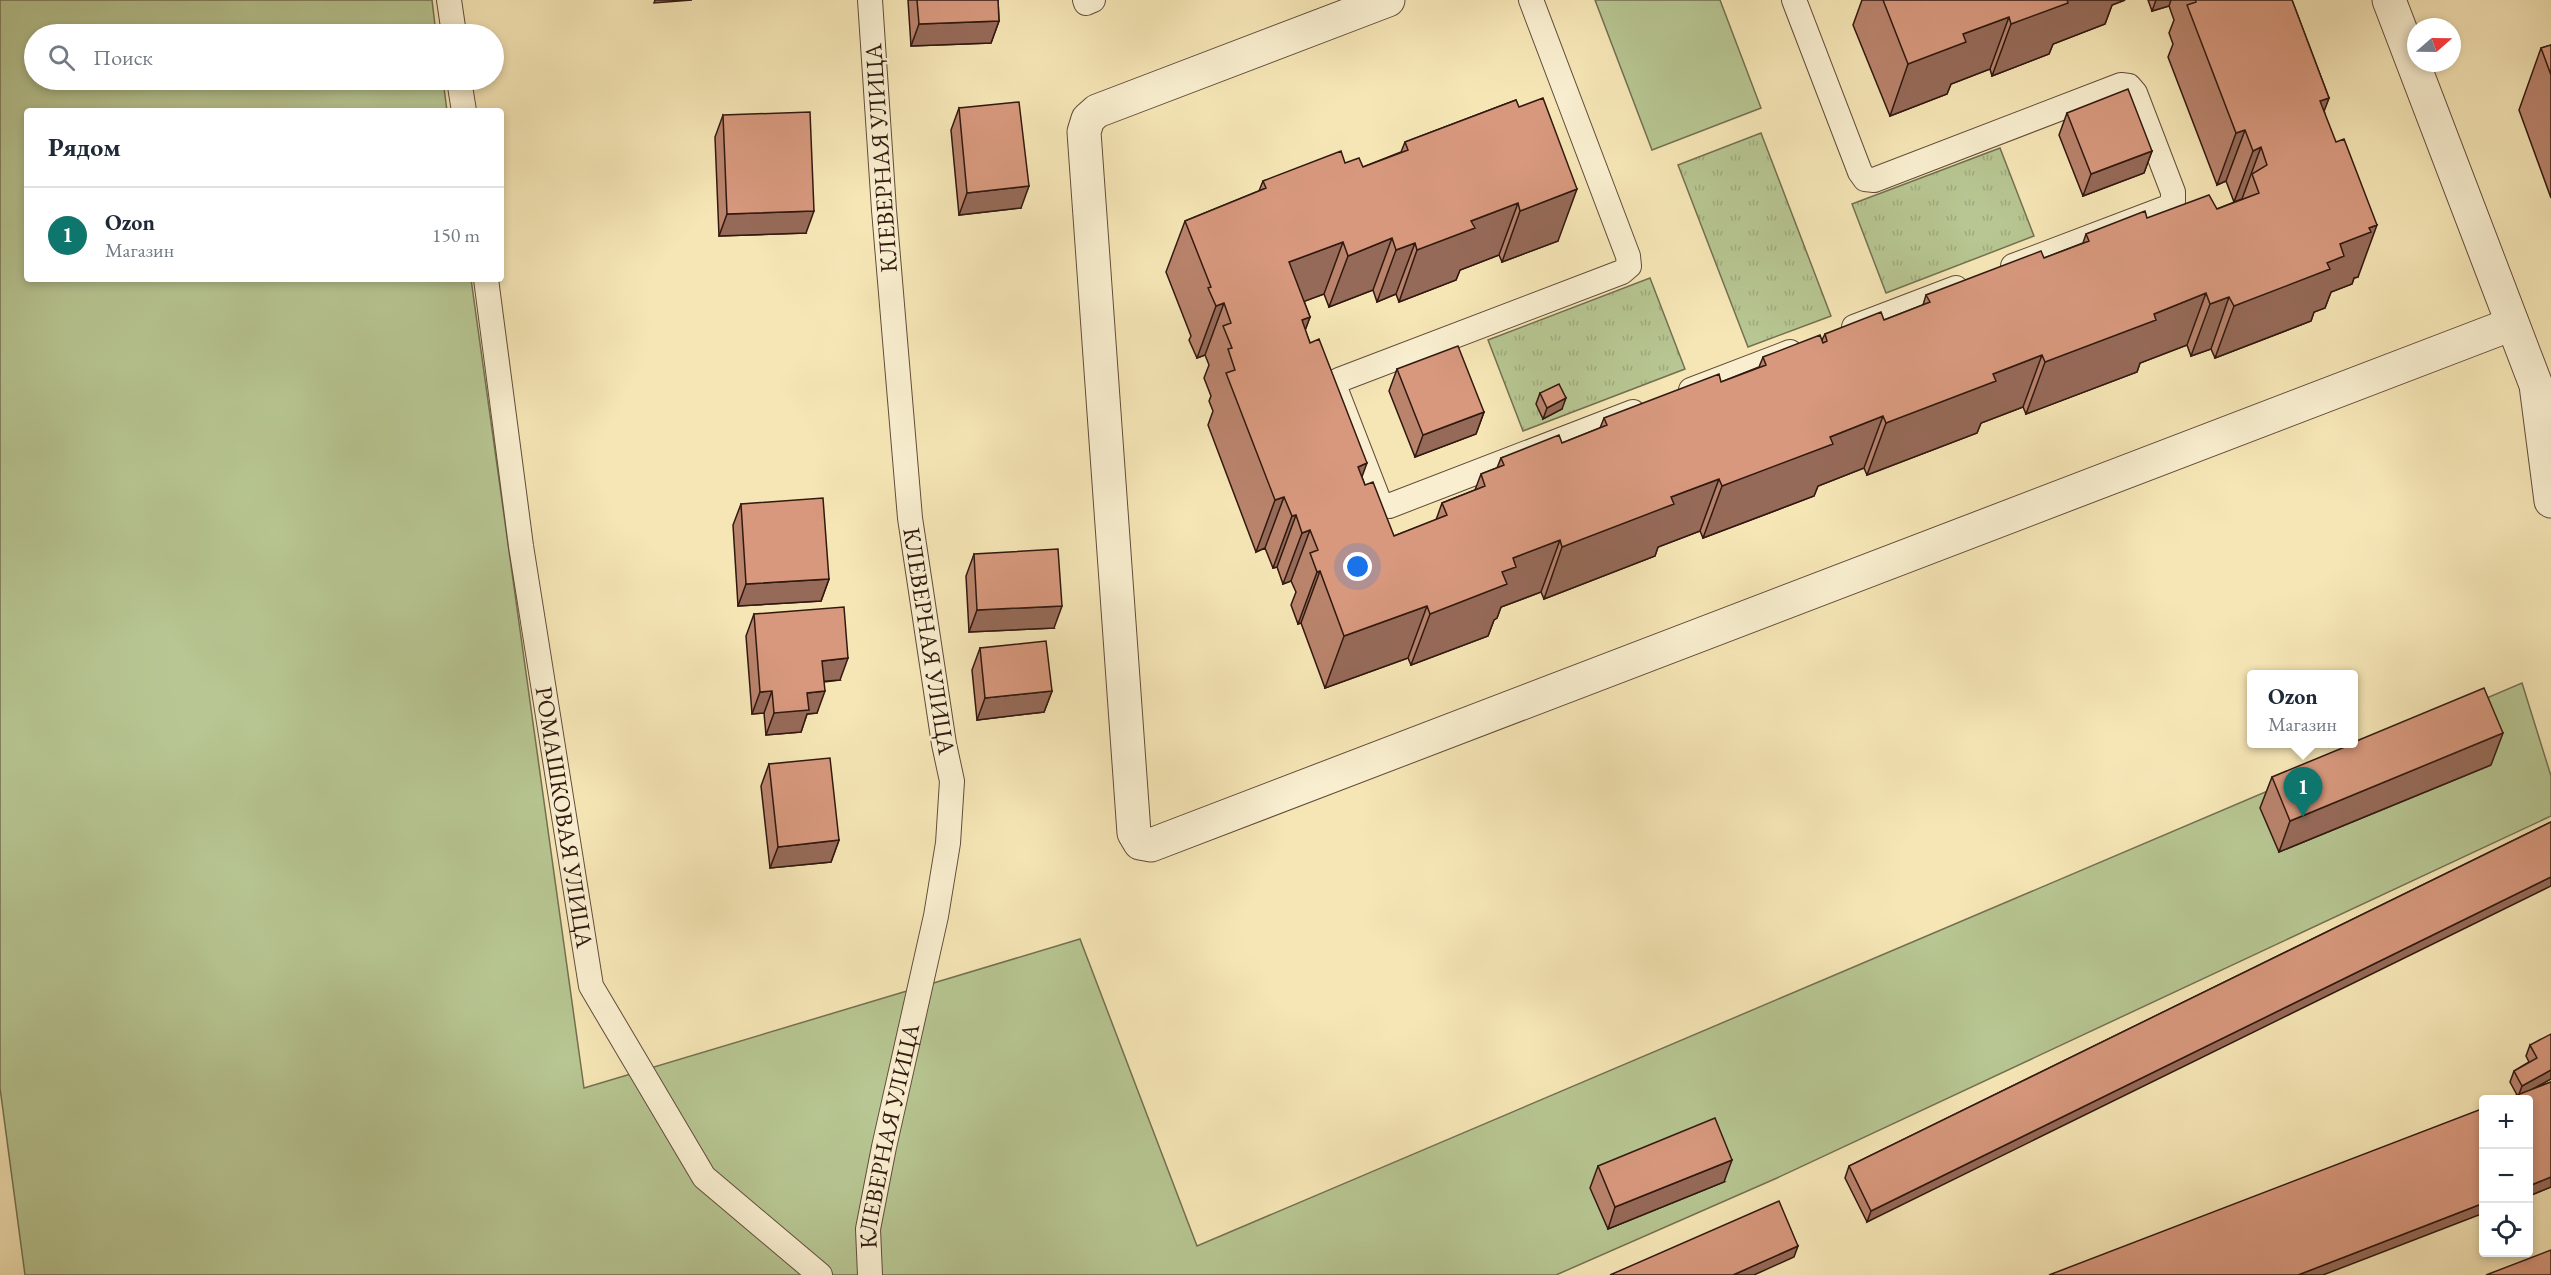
<!DOCTYPE html>
<html lang="ru">
<head>
<meta charset="utf-8">
<style>
	:root { --surface:#fff; --page:#f6f6f7; --text:#1f2937; --muted:#747a83; --line:#e0e1e3; --accent:#0f766e }
	body { margin:0; font-family:"EB Garamond",serif; background:var(--page); color:var(--text) }
	.controls { position:absolute; right:18px; bottom:18px; display:grid; overflow:hidden; border-radius:6px; box-shadow:0 3px 9px #0003 }
	.controls button { width:54px; height:54px; display:grid; place-items:center; padding:0; border:0; border-bottom:2px solid var(--line); background:var(--surface); color:var(--text); font:30px sans-serif }
	.compass { position:absolute; left:2407px; top:18px; width:54px; height:54px; border-radius:50%; background:var(--surface); box-shadow:0 3px 9px #0003; rotate:70deg }
	.you { position:absolute; left:1358px; top:567px; width:21px; height:21px; margin:-15px; border:4px solid #fff; border-radius:50%; background:#1a73e8; box-shadow:0 0 0 9px #1a73e833 }
	.badge { display:grid; place-items:center; width:39px; height:39px; border-radius:50%; background:var(--accent); color:#fff; font-size:20px; font-weight:700 }
	.pin { position:absolute; translate:-50% -50px; filter:drop-shadow(0 2px 3px #0008) }
	.pin::after { content:''; position:absolute; top:32px; width:21px; height:18px; background:inherit; clip-path:polygon(0 0,100% 0,50% 100%) }
	.popup { position:absolute; left:2247px; top:670px; width:111px; height:78px; box-sizing:border-box; display:grid; place-content:center; border-radius:6px; background:var(--surface); filter:drop-shadow(0 2px 4px #0005); font-size:20px; white-space:nowrap; color:var(--muted) }
	.popup b { font-size:22px; color:var(--text) }
	.popup::after { content:''; position:absolute; left:50%; top:100%; margin-left:-12px; border:12px solid transparent; border-top-color:var(--surface) }
	.list { margin:0; padding:0; list-style:none }
	h2 { display:flex; justify-content:space-between; align-items:center; height:78px; margin:0; padding:0 24px; font-size:26px }
	h2 small { font-size:20px; font-weight:400; color:var(--muted) }
	.list li { display:grid; grid-template-columns:39px 1fr auto; gap:18px; align-items:center; box-sizing:border-box; height:96px; padding:0 24px; border-top:2px solid var(--line) }
	.list b { display:block; font-size:22px; white-space:nowrap }
	.list p { margin:0; font-size:20px; white-space:nowrap; color:var(--muted) }
	.list em { font-size:20px; font-style:normal; color:var(--muted) }
	.icon { flex:none; width:33px; height:33px; fill:none; stroke:currentColor; stroke-width:2; stroke-linecap:round; stroke-linejoin:round }
	.map { position:relative; flex:none; width:2551px; height:1275px; overflow:hidden }
	.search { position:absolute; background:var(--surface); box-shadow:0 3px 9px #0003; left:24px; top:24px; width:480px; height:66px; display:flex; align-items:center; gap:15px; box-sizing:border-box; padding:0 21px; border-radius:33px; color:var(--muted); font-size:22px }
	.panel { position:absolute; background:var(--surface); box-shadow:0 3px 9px #0003; left:24px; top:108px; width:480px; height:174px; border-radius:6px }
	.map>svg:first-child { display:block }
</style>
</head>
<body>
<div class="map">
<svg width="2551" height="1275" viewBox="0 0 2551 1275">
	<defs>
		<pattern id="park-tufts" width="24" height="20" patternUnits="userSpaceOnUse" patternTransform="scale(1.5)"><rect width="24" height="20" fill="#b7c692"/><path d="M3 7l-1-3M5 7V3M7 7l1-3M15 17l-1-3M17 17v-4M19 17l1-3" fill="none" stroke="#9eaa7d"/></pattern>
	</defs>
	<rect width="100%" height="100%" fill="#f6e6b6"/>
	<filter id="stains"><feTurbulence type="fractalNoise" baseFrequency=".00333" numOctaves="4"/><feColorMatrix values="0 0 0 0 .2 0 0 0 0 .09 0 0 0 0 .02 0 0 0 .5 -.17"/></filter>
	<radialGradient id="worn" r=".72"><stop offset=".6" stop-color="#630" stop-opacity="0"/><stop offset="1" stop-color="#630" stop-opacity=".3"/></radialGradient>
	<g fill="#b7c692" stroke="#747051" stroke-width="1.5">
		<path d="M0 0H432L436 34H34V80H443L447 111H27V279H471L584 1088 1080 939 1197 1246 2522 683 2551 776V816L1777 1178 1556 1275H25L0 1088Z"/>
		<path d="M1595 0H1720L1761 108 1652 150Z"/>
	</g>
	<g fill="url(#park-tufts)" stroke="#747051" stroke-width="1.5">
		<path d="M1761 133 1831 316 1748 347 1678 165Z"/>
		<path d="M2000 148 2034 236 1886 293 1852 204Z"/>
		<path d="M1650 278 1685 369 1523 431 1488 340Z"/>
	</g>
	<g fill="none" stroke-linecap="round" stroke-linejoin="round">
		<g stroke="#624c3a" stroke-width="26">
			<g id="service">
				<path d="M449 0 454 34"/>
				<path d="M1085 0 1086 3 1093 0"/>
				<path d="M1531 0 1628 256 1629 266 1622 272 1339 380 1336 384V390L1379 501 1383 505 1389 506 1633 412"/>
				<path d="M1794 0 1860 172 1865 179 1874 180 2121 85 2129 86 2135 93 2173 192V202L2166 208 2013 266"/>
				<path d="M459 80 464 111"/>
				<path id="s1" d="M486 279 521 546 591 986 704 1177 820 1275"/>
				<path d="M1854 327 1956 288"/>
				<path d="M1691 390 1790 352"/>
				<path id="s2" d="M870 1275 868 1229 884 1147 936 916 948 843 952 781 944 744 910 518 884 210 870 0"/>
			</g>
		</g>
		<g stroke="#624c3a" stroke-width="35">
			<g id="minor">
				<path d="M1388 0 1097 111 1088 119 1084 132 1134 833 1140 843 1151 845 2512 324"/>
				<path d="M2389 0 2536 385 2551 501"/>
			</g>
		</g>
		<use href="#service" stroke="#f9efd0" stroke-width="24"/>
		<use href="#minor" stroke="#f9efd0" stroke-width="33"/>
	</g>
	<g fill="#b9836c" stroke="#311910" stroke-width="1.5">
		<path d="M908 0H998L999 21 991 43 911 46Z"/>
		<path d="M1862 0H2125L2112 5 2105 24 2053 44 2049 54 1992 76 1990 69 1951 84 1947 94 1890 116 1853 25Z"/>
		<path d="M2148 0H2292L2329 98 2324 110 2358 277 2354 278 2352 284 2331 292 2325 308 2314 312 2311 321 2215 358 2211 349 2191 356 2187 345 2140 363 2137 372 2026 414 2023 407 1981 423 1977 433 1867 475 1864 468 1818 486 1814 496 1703 538 1700 531 1658 547 1655 556 1544 599 1541 592 1501 607 1497 618 1494 620 1488 636 1411 665 1408 658 1325 688 1301 623 1298 624 1291 605 1296 592 1291 581 1283 584 1277 567 1273 568 1265 548 1256 552 1208 425 1213 411 1209 401 1211 396 1204 378 1209 365 1205 355 1197 358 1189 340 1191 336 1166 272 1185 221 1259 191 1263 181 1345 163 1363 167 1401 152 1405 142 1516 100 1558 241 1502 262 1499 255 1460 270 1456 280 1399 302 1396 294 1377 302 1373 290 1329 307 1324 294 1304 301 1310 317 1305 330 1365 485 1394 536 1436 520 1442 503 1475 490 1481 474 1497 468 1501 458 1562 443 1600 428 1604 418 1721 382 1759 367 1763 357 1822 340 1825 334 1884 320 1923 305 1926 295 2044 258 2083 243 2086 234 2147 218 2217 209 2242 199 2234 202 2226 181 2217 185 2168 57 2173 44 2169 33 2174 20 2169 6 2152 11Z"/>
		<path d="M2551 45V198L2519 110 2541 48Z"/>
		<path d="M959 108 1021 208 959 215 951 130Z"/>
		<path d="M2067 113 2152 151 2144 173 2083 196 2059 135Z"/>
		<path d="M723 115 806 233 719 236 715 137Z"/>
		<path d="M1397 369 1484 412 1476 434 1415 457 1389 391Z"/>
		<path d="M1540 393 1562 409 1543 419 1536 404Z"/>
		<path d="M741 504 829 579 821 601 738 606 733 525Z"/>
		<path d="M974 554 1054 628 969 632 966 576Z"/>
		<path d="M754 614 840 680 824 682 817 713 807 714 801 732 766 735 764 713 752 714 746 636Z"/>
		<path d="M980 648 1052 691 1044 712 977 720 972 670Z"/>
		<path d="M769 764 839 840 831 862 770 868 761 786Z"/>
		<path d="M2491 765 2279 852 2260 808 2272 777Z"/>
		<path d="M2551 822 1867 1222 1845 1178 1849 1166Z"/>
		<path d="M2530 1045 2551 1079 2536 1087 2551 1082V1187L2529 1196V1100L2517 1095 2510 1082 2514 1071 2529 1062 2526 1056Z"/>
		<path d="M1598 1166 1724 1182 1608 1229 1590 1188Z"/>
	</g>
	<g fill="#966a58" stroke="#311910" stroke-width="1.5">
		<path d="M655 0H692L654 3Z"/>
		<path d="M2063 0H2125L2112 5 2105 24 2053 44 2049 54 1992 76 2011 24Z"/>
		<path d="M2156 0H2171L2169 6 2152 11Z"/>
		<path d="M2009 17 1990 69 1951 84 1947 94 1890 116 1908 64 1963 34Z"/>
		<path d="M999 21 991 43 911 46 919 24Z"/>
		<path d="M2329 98 2310 149 2320 101Z"/>
		<path d="M2245 130 2226 181 2217 185 2236 133Z"/>
		<path d="M2261 147 2242 199 2234 202 2253 151Z"/>
		<path d="M2152 151 2144 173 2083 196 2091 174Z"/>
		<path d="M1029 186 1021 208 959 215 967 193Z"/>
		<path d="M1577 189 1558 241 1502 262 1520 211Z"/>
		<path d="M1518 203 1499 255 1460 270 1456 280 1399 302 1417 250 1471 221Z"/>
		<path d="M814 211 806 233 719 236 727 214Z"/>
		<path d="M2377 225 2358 277 2354 278 2352 284 2331 292 2325 308 2314 312 2311 321 2215 358 2234 306 2327 263 2340 244 2369 228Z"/>
		<path d="M1392 238 1373 290 1329 307 1348 256Z"/>
		<path d="M1343 242 1324 294 1271 314 1289 262Z"/>
		<path d="M1415 243 1396 294 1377 302 1396 250Z"/>
		<path d="M2206 293 2187 345 2140 363 2137 372 2026 414 2045 362 2154 314Z"/>
		<path d="M2229 297 2211 349 2191 356 2210 304Z"/>
		<path d="M1224 303 1205 355 1197 358 1216 306Z"/>
		<path d="M1310 317 1291 369 1302 320Z"/>
		<path d="M2042 355 2023 407 1981 423 1977 433 1867 475 1886 423 1993 374Z"/>
		<path d="M1566 398 1562 409 1543 419 1547 408Z"/>
		<path d="M1484 412 1476 434 1415 457 1423 435Z"/>
		<path d="M1883 416 1864 468 1818 486 1814 496 1703 538 1722 486 1830 437Z"/>
		<path d="M1367 463 1348 515 1358 467Z"/>
		<path d="M1719 479 1700 531 1658 547 1655 556 1544 599 1562 547 1671 497Z"/>
		<path d="M1284 497 1265 548 1256 552 1275 500Z"/>
		<path d="M1296 515 1277 567 1273 568 1292 516Z"/>
		<path d="M1310 530 1291 581 1283 584 1302 533Z"/>
		<path d="M1560 540 1541 592 1501 607 1497 618 1494 620 1488 636 1411 665 1430 614 1502 572 1513 558Z"/>
		<path d="M1320 571 1301 623 1298 624 1317 572Z"/>
		<path d="M829 579 821 601 738 606 746 584Z"/>
		<path d="M1062 606 1054 628 969 632 977 610Z"/>
		<path d="M1427 606 1408 658 1325 688 1344 636Z"/>
		<path d="M848 658 840 680 814 682 822 661Z"/>
		<path d="M772 691 764 713 752 714 760 692Z"/>
		<path d="M825 691 817 713 807 714 801 732 766 735 774 713 807 693Z"/>
		<path d="M1052 691 1044 712 977 720 985 698Z"/>
		<path d="M2503 733 2491 765 2279 852 2290 821Z"/>
		<path d="M839 840 831 862 770 868 778 847Z"/>
		<path d="M2551 877V886L1867 1222 1871 1211Z"/>
		<path d="M2551 1070V1079L2518 1097 2522 1086Z"/>
		<path d="M1732 1160 1724 1182 1608 1229 1615 1207Z"/>
		<path d="M2551 1177V1187L2529 1196V1186Z"/>
		<path d="M2484 1203V1213L2323 1275H2298Z"/>
		<path d="M1798 1246 1794 1257 1754 1275H1733Z"/>
	</g>
	<g fill="#d7987d" stroke="#311910" stroke-width="1.5">
		<path d="M917 0H998L999 21 919 24Z"/>
		<path d="M1883 0H2067L2068 3 2011 24 2009 17 1963 34 1966 42 1908 64Z"/>
		<path d="M2195 0H2292L2329 98 2320 101 2336 142 2344 139 2377 225 2369 228 2371 232 2340 244 2344 256 2327 263 2330 269 2234 306 2229 297 2210 304 2206 293 2154 314 2156 320 2045 362 2042 355 1993 374 1996 381 1886 423 1883 416 1830 437 1833 444 1722 486 1719 479 1671 497 1674 504 1562 547 1560 540 1513 558 1516 567 1502 572 1507 584 1430 614 1427 606 1344 636 1320 571 1317 572 1310 553 1318 550 1310 530 1302 533 1296 515 1292 516 1284 497 1275 500 1226 373 1235 370 1228 349 1232 348 1223 326 1231 323 1224 303 1216 306 1208 288 1211 287 1185 221 1266 188 1263 181 1341 151 1345 163 1359 158 1363 167 1408 150 1405 142 1516 100 1519 107 1543 98 1577 189 1520 211 1518 203 1471 221 1475 228 1417 250 1415 243 1396 250 1392 238 1348 256 1343 242 1289 262 1310 317 1302 320 1310 343 1319 339 1367 463 1358 467 1365 485 1373 482 1394 536 1447 515 1442 503 1485 486 1481 474 1504 465 1501 458 1559 435 1562 443 1607 425 1604 418 1719 374 1721 382 1766 365 1763 357 1820 335 1823 343 1827 341 1825 334 1881 312 1884 320 1930 302 1926 295 2041 251 2044 258 2089 241 2086 234 2145 211 2147 218 2209 195 2217 209 2259 193 2252 174 2267 165 2261 147 2253 151 2245 130 2236 133 2187 5 2196 2Z"/>
		<path d="M2551 45V75L2541 48Z"/>
		<path d="M2128 89 2152 151 2091 174 2067 113Z"/>
		<path d="M1019 102 1029 186 967 193 959 108Z"/>
		<path d="M810 112 814 211 727 214 723 115Z"/>
		<path d="M1458 346 1484 412 1423 435 1397 369Z"/>
		<path d="M1559 384 1566 398 1547 408 1540 393Z"/>
		<path d="M823 498 829 579 746 584 741 504Z"/>
		<path d="M1058 549 1062 606 977 610 974 554Z"/>
		<path d="M844 607 848 658 822 661 825 691 807 693 809 710 774 713 772 691 760 692 754 614Z"/>
		<path d="M1046 641 1052 691 985 698 980 648Z"/>
		<path d="M2484 688 2503 733 2290 821 2272 777 2352 744H2354V742Z"/>
		<path d="M830 758 839 840 778 847 769 764Z"/>
		<path d="M2551 822V877L1871 1211 1849 1166Z"/>
		<path d="M2551 1034V1070L2522 1086 2514 1071 2537 1058 2530 1045Z"/>
		<path d="M2551 1082V1177L2529 1186V1100H2504Z"/>
		<path d="M2484 1108V1203L2298 1275H2049Z"/>
		<path d="M1715 1118 1732 1160 1615 1207 1598 1166Z"/>
		<path d="M1779 1201 1798 1246 1733 1275H1610Z"/>
		<path d="M2551 1250V1275H2486Z"/>
	</g>
	<g text-anchor="middle" stroke-width="5" stroke-linejoin="round" paint-order="stroke">
		<g font-size="24" fill="#311910" stroke="#f9efd0">
			<text transform="translate(881 158) rotate(-94)" y="8">КЛЕВЕРНАЯ УЛИЦА</text>
			<text transform="translate(929 641) rotate(81)" y="8">КЛЕВЕРНАЯ УЛИЦА</text>
			<text dy="8" stroke="none"><textPath href="#s1" startOffset="544">РОМАШКОВАЯ УЛИЦА</textPath></text>
			<text dy="8" stroke="none"><textPath href="#s2" startOffset="141">КЛЕВЕРНАЯ УЛИЦА</textPath></text>
		</g>
	</g>
	<rect width="100%" height="100%" filter="url(#stains)"/>
	<rect width="100%" height="100%" fill="url(#worn)"/>
</svg>
<div class="controls">
<button>+</button>
<button>−</button>
<button><svg class="icon" aria-label="locate" viewBox="0 0 24 24"><circle cx="12" cy="12" r="6"/><path d="M12 2v4M12 18v4M2 12h4M18 12h4"/></svg></button>
</div>
<svg class="compass" viewBox="-18 -18 36 36"><path d="M0-13l5 13h-10z" fill="#e53935"/><path d="M0 13l5-13h-10z" fill="#747a83"/></svg>
<div class="you"></div>
<div class="pin badge" style="left:2303px;top:817px">1</div>
<div class="popup"><b>Ozon</b>Магазин</div>
<div class="search"><svg class="icon" aria-label="search" viewBox="0 0 24 24"><circle cx="10" cy="10" r="6"/><path d="M15 15l6 6"/></svg>Поиск</div>
<section class="panel">
<h2>Рядом<small></small></h2>
<ul class="list">
<li><span class="badge">1</span><div><b>Ozon</b><p>Магазин</p></div><em>150 m</em></li>
</ul>
</section>
</div>
</body>
</html>
